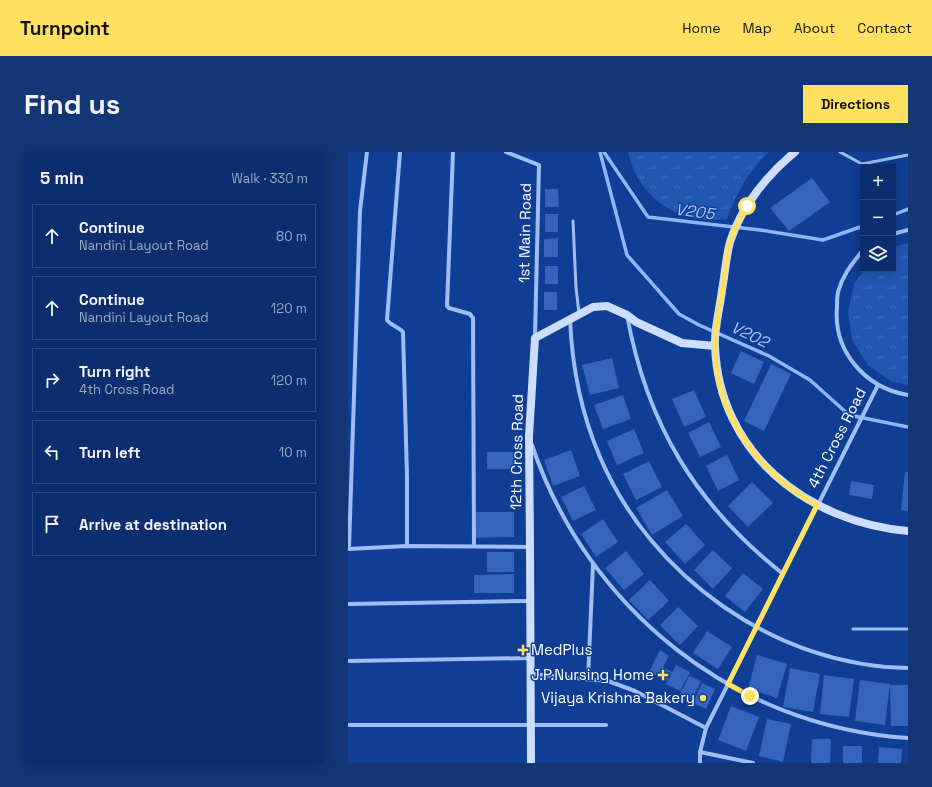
<!DOCTYPE html>
<html lang="en">
<head>
<meta charset="utf-8">
<style>
	:root { --surface:#0c2e6f; --page:#153674; --text:#f1f3f6; --muted:#9aa8c3; --line:#2c4a82; --accent:#ffe060 }
	body { margin:0; font-family:"Space Grotesk",sans-serif; background:var(--page); color:var(--text) }
	.controls { position:absolute; right:12px; top:12px; display:grid; overflow:hidden; border-radius:0px; box-shadow:0 2px 10px #0003 }
	.controls button { width:36px; height:36px; display:grid; place-items:center; padding:0; border:0; border-bottom:1px solid var(--line); background:var(--surface); color:var(--text); font:20px sans-serif }
	.stop { position:absolute; width:12px; height:12px; margin:-9px; border:3px solid #ffe060; border-radius:50%; background:#fff }
	.stop.end { background:#ffe060; border-color:#fff; box-shadow:0 1px 4px #0008 }
	.list { margin:0; padding:0; list-style:none }
	h2 { display:flex; justify-content:space-between; align-items:center; height:52px; margin:0; padding:0 16px; font-size:17px }
	h2 small { font-size:13px; font-weight:400; color:var(--muted) }
	.list li { display:grid; grid-template-columns:26px 1fr auto; gap:12px; align-items:center; box-sizing:border-box; height:64px; margin:0 8px 8px; padding:0 8px; border:1px solid var(--line); border-radius:0px }
	.list b { display:block; font-size:15px; white-space:nowrap }
	.list p { margin:0; font-size:13px; white-space:nowrap; color:var(--muted) }
	.list em { font-size:13px; font-style:normal; color:var(--muted) }
	.icon { flex:none; width:22px; height:22px; fill:none; stroke:currentColor; stroke-width:2; stroke-linecap:round; stroke-linejoin:round }
	.map { position:relative; flex:none; width:560px; height:611px; overflow:hidden; border-radius:0px }
	header { display:flex; align-items:center; gap:24px; box-sizing:border-box; height:56px; padding:0 20px; background:var(--accent); color:#111 }
	header strong { font-size:19px }
	nav { display:flex; gap:22px; margin-inline-start:auto; font-size:14px }
	.intro { display:flex; align-items:center; justify-content:space-between; box-sizing:border-box; height:96px; padding:0 24px }
	h1 { margin:0; font-size:28px }
	.button { padding:10px 18px; border-radius:0px; background:var(--accent); color:#111; font-size:14px; font-weight:700 }
	main { display:flex; gap:24px; padding:0 24px }
	aside { flex:1; background:var(--surface); border-radius:0px; box-shadow:0 2px 10px #0003 }
	.map>svg:first-child { display:block }
</style>
</head>
<body>
<header>
<strong>Turnpoint</strong>
<nav><a>Home</a><a>Map</a><a>About</a><a>Contact</a></nav>
</header>
<div class="intro"><h1>Find us</h1><a class="button">Directions</a></div>
<main>
<aside>
<h2>5 min<small>Walk · 330 m</small></h2>
<ul class="list">
<li><svg class="icon" aria-label="ahead" viewBox="0 0 24 24"><path d="M12 20V5M6 11l6-6 6 6"/></svg><div><b>Continue</b><p>Nandini Layout Road</p></div><em>80 m</em></li>
<li><svg class="icon" aria-label="ahead" viewBox="0 0 24 24"><path d="M12 20V5M6 11l6-6 6 6"/></svg><div><b>Continue</b><p>Nandini Layout Road</p></div><em>120 m</em></li>
<li><svg class="icon" aria-label="right" viewBox="0 0 24 24"><path d="M7 20v-9h11M14 6l5 5-5 5"/></svg><div><b>Turn right</b><p>4th Cross Road</p></div><em>120 m</em></li>
<li><svg class="icon" aria-label="left" viewBox="0 0 24 24"><path d="M17 20v-9H6M10 6l-5 5 5 5"/></svg><div><b>Turn left</b></div><em>10 m</em></li>
<li><svg class="icon" aria-label="arrive" viewBox="0 0 24 24"><path d="M6 21V4h12l-3 4 3 4H6"/></svg><div><b>Arrive at destination</b></div></li>
</ul>
</aside>
<div class="map">
<svg width="560" height="611" viewBox="0 0 560 611">
	<defs>
		<pattern id="grass-tufts" width="24" height="20" patternUnits="userSpaceOnUse"><rect width="24" height="20" fill="#2256b3"/><path d="M3 7l-1-3M5 7V3M7 7l1-3M15 17l-1-3M17 17v-4M19 17l1-3" fill="none" stroke="#436fbe"/></pattern>
	</defs>
	<rect width="100%" height="100%" fill="#103e94"/>
	<g fill="url(#grass-tufts)">
		<path d="M280 0H421C401 18 388 41 379 67 332 74 291 48 280 0Z"/>
		<path d="M560 91V233L543 229 520 213 504 188 500 160 506 132 517 117H545V95Z"/>
	</g>
	<g fill="none" stroke-linecap="round" stroke-linejoin="round">
		<g stroke="#8fb6f7" stroke-width="3.5">
			<path d="M252 0 279 103 331 162 351 173 421 204 462 228 501 263 560 275"/>
			<path d="M256 0 300 65 412 78 475 88 515 74"/>
			<path d="M545 63 560 57"/>
		</g>
	</g>
	<g fill="#3464bb">
		<path d="M464 26 482 50 441 79 422 56Z"/>
		<path d="M197 37H210L211 55H197Z"/>
		<rect x="197" y="62" width="13" height="18"/>
		<path d="M210 86V105H196V87Z"/>
		<rect x="197" y="114" width="13" height="18"/>
		<rect x="196" y="140" width="13" height="18"/>
		<path d="M393 199 416 210 406 232 383 221Z"/>
		<path d="M264 206 271 236 242 243 234 213Z"/>
		<path d="M423 212 443 222 416 279 396 269Z"/>
		<path d="M346 238 358 265 336 275 324 247Z"/>
		<path d="M275 243 283 267 255 277 246 253Z"/>
		<path d="M361 270 373 295 352 305 340 281Z"/>
		<path d="M286 277 296 301 269 313 259 289Z"/>
		<path d="M223 298 232 324 205 334 196 308Z"/>
		<path d="M139 300H167L168 317H139Z"/>
		<path d="M379 303 391 328 370 339 358 314Z"/>
		<path d="M301 309 314 335 288 348 275 322Z"/>
		<path d="M557 320H560V359L553 358Z"/>
		<path d="M503 329 526 333 524 347 501 343Z"/>
		<path d="M404 330 425 351 400 375 380 354Z"/>
		<path d="M236 334 248 358 225 369 213 345Z"/>
		<path d="M319 338 335 364 304 383 288 356Z"/>
		<path d="M128 360H166V385L128 386Z"/>
		<path d="M255 367 270 390 248 405 233 382Z"/>
		<path d="M338 372 357 393 337 412 317 390Z"/>
		<path d="M365 398 384 416 365 437 346 418Z"/>
		<path d="M278 399 296 422 276 438 257 416Z"/>
		<rect x="139" y="400" width="27" height="20"/>
		<path d="M395 421 415 437 397 460 377 444Z"/>
		<path d="M166 422V441H126V423Z"/>
		<path d="M302 428 321 449 300 468 281 448Z"/>
		<path d="M330 455 350 474 332 493 312 473Z"/>
		<path d="M359 479 384 495 370 517 345 501Z"/>
		<path d="M312 498 321 504 315 515 324 520 319 529 301 520Z"/>
		<path d="M409 503 439 512 429 546 400 537Z"/>
		<path d="M328 513 342 520 332 539 318 532Z"/>
		<path d="M442 516 472 522 465 560 435 555Z"/>
		<path d="M476 523 506 527 501 565 472 562Z"/>
		<path d="M341 524 353 529 344 548 332 542Z"/>
		<path d="M512 528 542 532 537 573 507 569Z"/>
		<path d="M354 531 367 537 358 557 345 551Z"/>
		<path d="M542 533H560V574H543Z"/>
		<path d="M383 554 411 565 398 599 370 588Z"/>
		<path d="M419 567 443 572 435 610 411 604Z"/>
		<path d="M464 587H483L482 611H463Z"/>
		<rect x="495" y="594" width="19" height="17"/>
		<path d="M531 595 554 597 553 611H530Z"/>
	</g>
	<g fill="none" stroke-linecap="round" stroke-linejoin="round">
		<g stroke="#9ebdf3" stroke-width="3">
			<path d="M492 0 514 12 560 3"/>
			<path d="M225 69 228 136 231 161"/>
			<path d="M505 477H560"/>
		</g>
		<g stroke="#9ebdf3" stroke-width="4">
			<path d="M52 0 39 168C43 174 50 174 55 180L59 324V394"/>
			<path d="M105 0 99 154 101 156 122 162 125 166 126 394"/>
			<path d="M158 0 191 13 187 185"/>
			<path d="M545 82 560 78"/>
			<path d="M515 98C504 112 495 122 490 140 489 145 489 150 489 155 485 199 517 236 560 243"/>
			<path d="M279 163C299 273 348 353 435 422"/>
			<path d="M222 167C224 215 233 261 252 305 303 425 428 514 560 516"/>
			<path d="M184 293C239 457 387 575 560 586"/>
			<path d="M0 397 59 394 182 395"/>
			<path d="M1 397 12 59 19 0"/>
			<path d="M0 452 182 449"/>
			<path d="M0 509 183 506"/>
			<path d="M183 522 260 529 287 539 358 576"/>
			<path d="M240 528 245 412"/>
			<path d="M0 573H258"/>
			<path d="M352 600 405 611"/>
			<path d="M352 611V600L358 576 530 233"/>
		</g>
		<g stroke="#cdddfd" stroke-width="8">
			<path d="M447 0C419 23 393 55 382 90 378 105 377 122 374 138 372 156 366 176 367 194 371 301 459 370 560 379"/>
			<path d="M183 611 182 395 181 284 187 186 245 155 259 154 279 163 288 170 334 191 367 194"/>
		</g>
	</g>
	<g fill="none" stroke-linecap="round" stroke-linejoin="round">
		<path stroke="#ffe060" stroke-width="5" d="M399 54C393 65 386 77 382 89 377 105 377 124 374 140 371 157 367 175 367 192 366 261 411 322 469 353L380 532 402 544"/>
	</g>
	<g fill="#ffe060" stroke="#103e94" stroke-width="1.5">
		<path d="M173 492h4v4h4v4h-4v4h-4v-4h-4v-4h4z"/>
		<path d="M313 517h4v4h4v4h-4v4h-4v-4h-4v-4h4z"/>
		<circle cx="355" cy="546" r="4"/>
	</g>
	<g text-anchor="middle" stroke-width="3" stroke-linejoin="round" paint-order="stroke">
		<g font-size="15" fill="#fff" stroke="#103e94">
			<text transform="translate(177 81) rotate(-89)" y="5">1st Main Road</text>
			<text transform="translate(489 286) rotate(-63)" y="5">4th Cross Road</text>
			<text transform="translate(169 300) rotate(-89)" y="5">12th Cross Road</text>
		</g>
		<g font-size="15" fill="#fff" stroke="#103e94" text-anchor="end">
			<text x="183" y="503" text-anchor="start">MedPlus</text>
			<text x="306" y="528">J.P.Nursing Home</text>
			<text x="347" y="551">Vijaya Krishna Bakery</text>
		</g>
		<g font-size="16" font-style="italic" fill="#aac7fa" stroke="#103e94">
			<text transform="translate(347 59) rotate(7)" y="6">V205</text>
			<text transform="translate(402 182) rotate(26)" y="6">V202</text>
		</g>
	</g>
</svg>
<div class="controls">
<button>+</button>
<button>−</button>
<button><svg class="icon" aria-label="layers" viewBox="0 0 24 24"><path d="M12 4l9 5-9 5-9-5zM3 14l9 5 9-5"/></svg></button>
</div>
<div class="stop" style="left:399px;top:54px"></div>
<div class="stop end" style="left:402px;top:544px"></div>
</div>
</main>
</body>
</html>
